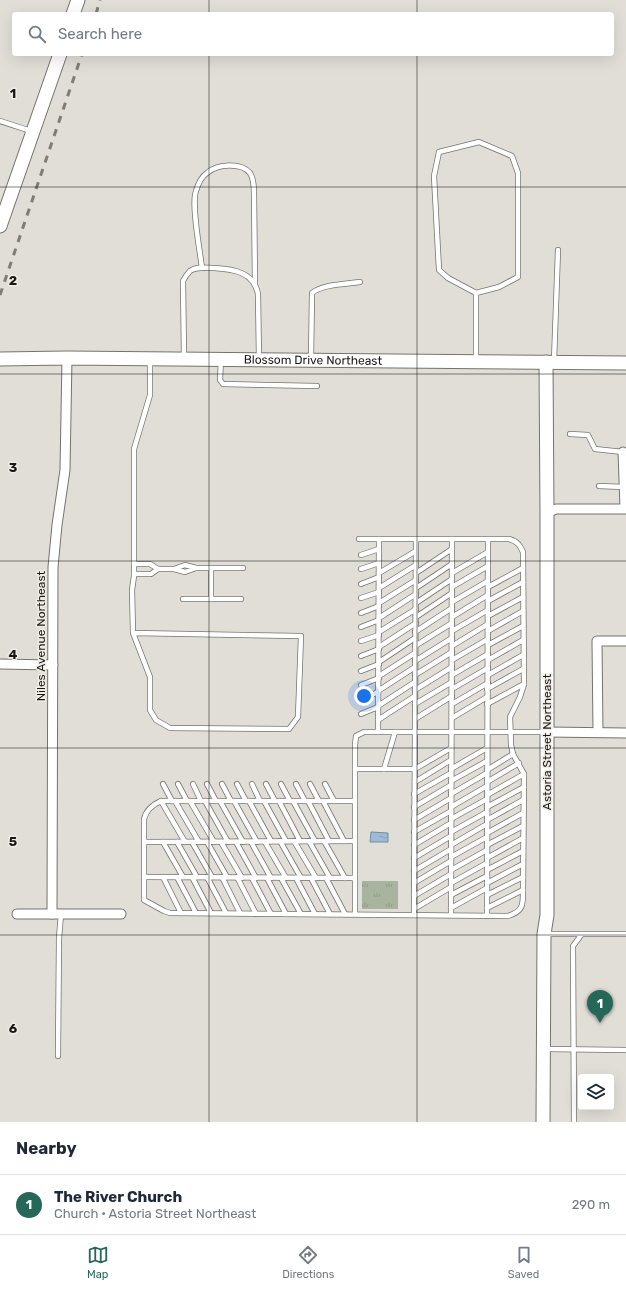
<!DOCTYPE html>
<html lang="en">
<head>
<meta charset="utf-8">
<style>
	:root { --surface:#fff; --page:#f2f2f3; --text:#1f2937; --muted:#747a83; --line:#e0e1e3; --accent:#266858 }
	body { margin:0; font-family:Rubik,sans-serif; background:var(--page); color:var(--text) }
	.controls { position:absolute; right:12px; bottom:12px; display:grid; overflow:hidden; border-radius:4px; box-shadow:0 4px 16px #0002 }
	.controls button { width:36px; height:36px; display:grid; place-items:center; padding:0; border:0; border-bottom:1px solid var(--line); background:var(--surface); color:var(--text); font:20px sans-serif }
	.you { position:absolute; left:364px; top:696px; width:14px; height:14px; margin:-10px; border:3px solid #fff; border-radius:50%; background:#1a73e8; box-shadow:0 0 0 6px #1a73e833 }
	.badge { display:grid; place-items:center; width:26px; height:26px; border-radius:50%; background:var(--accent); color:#fff; font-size:13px; font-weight:700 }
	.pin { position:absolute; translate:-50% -33px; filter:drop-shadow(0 1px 2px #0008) }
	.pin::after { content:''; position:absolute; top:21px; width:14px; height:12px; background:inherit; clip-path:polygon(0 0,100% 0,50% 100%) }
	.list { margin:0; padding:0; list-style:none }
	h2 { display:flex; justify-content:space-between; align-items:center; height:52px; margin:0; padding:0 16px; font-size:17px }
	h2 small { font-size:13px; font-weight:400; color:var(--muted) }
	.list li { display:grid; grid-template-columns:26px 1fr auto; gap:12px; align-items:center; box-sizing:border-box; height:60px; padding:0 16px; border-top:1px solid var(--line) }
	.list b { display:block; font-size:15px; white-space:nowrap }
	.list p { margin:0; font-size:13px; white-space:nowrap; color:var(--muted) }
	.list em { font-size:13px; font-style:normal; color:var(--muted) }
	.icon { flex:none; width:22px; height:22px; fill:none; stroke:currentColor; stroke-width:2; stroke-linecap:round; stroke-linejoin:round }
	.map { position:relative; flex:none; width:626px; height:1122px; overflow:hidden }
	.search { position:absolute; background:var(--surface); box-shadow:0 4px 16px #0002; left:12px; right:12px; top:12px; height:44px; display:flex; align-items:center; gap:10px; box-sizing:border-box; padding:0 14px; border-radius:4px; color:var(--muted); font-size:15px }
	.sheet { height:112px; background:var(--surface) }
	nav { display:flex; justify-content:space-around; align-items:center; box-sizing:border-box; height:56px; border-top:1px solid var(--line); background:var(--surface); font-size:11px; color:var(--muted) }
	nav a { display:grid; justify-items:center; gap:2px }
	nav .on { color:var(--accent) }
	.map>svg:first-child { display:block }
</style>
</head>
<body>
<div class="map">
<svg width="626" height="1122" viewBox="0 0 626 1122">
	<defs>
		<pattern id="grass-tufts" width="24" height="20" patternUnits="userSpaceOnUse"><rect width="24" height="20" fill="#a9b49f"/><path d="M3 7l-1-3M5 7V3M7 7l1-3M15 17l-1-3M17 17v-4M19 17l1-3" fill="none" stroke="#919a88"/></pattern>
		<pattern id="water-ripples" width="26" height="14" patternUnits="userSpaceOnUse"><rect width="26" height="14" fill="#9cbbd8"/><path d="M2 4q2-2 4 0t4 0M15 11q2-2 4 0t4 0" fill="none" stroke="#86a0b9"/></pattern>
	</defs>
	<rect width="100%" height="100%" fill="#e1ded7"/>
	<rect fill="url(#grass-tufts)" x="362" y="881" width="36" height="28"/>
	<path fill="url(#water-ripples)" stroke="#758a9e" d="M371 832 388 833V842H370Z"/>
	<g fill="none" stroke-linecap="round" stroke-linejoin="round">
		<g stroke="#76736d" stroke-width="6">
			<g id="lane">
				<path d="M0 121 31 131"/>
				<path d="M202 268C200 251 191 204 196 191 198 184 201 177 207 173 217 164 241 162 250 173 254 179 254 187 254 194L255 284"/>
				<path d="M476 293 448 278 439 270 434 176 439 152 479 142 512 156 518 173V277L499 287 476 293V360"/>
				<path d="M184 358 183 281C185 277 187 274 190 271 197 266 206 268 214 268 233 269 254 272 258 294L259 359"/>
				<path d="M311 359 312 293C323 284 346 284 360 282"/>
				<path d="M221 360 220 380 223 384 317 386"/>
				<path d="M554 361 558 250"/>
				<path d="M570 434 588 435 595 449 623 452"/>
				<path d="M599 486 624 487"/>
				<path d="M361 555 379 549"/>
				<path d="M134 564H150L158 569 151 574H134"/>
				<path d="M196 568H243"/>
				<path d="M211 568V599H241"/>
				<path d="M158 569H174L185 572 196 568 185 565 174 569"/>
				<path d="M361 569 379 563"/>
				<path d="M379 573 416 551"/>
				<path d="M416 573 452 549"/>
				<path d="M452 573 488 552"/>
				<path d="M361 584 379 577"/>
				<path d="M452 587 488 566"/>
				<path d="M488 587 523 568"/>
				<path d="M379 588 416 565"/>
				<path d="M416 588 452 564"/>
				<path d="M361 598 379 592"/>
				<path d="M183 599H211"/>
				<path d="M488 601 523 582"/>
				<path d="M452 602 488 581"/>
				<path d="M379 603 416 580"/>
				<path d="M416 603 452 579"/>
				<path d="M361 613 379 606"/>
				<path d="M488 616 523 597"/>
				<path d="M416 617 452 593"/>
				<path d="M452 617 488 595"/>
				<path d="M379 618 416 594"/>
				<path d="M361 627 379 620"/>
				<path d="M452 631 488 610"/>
				<path d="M488 631 523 611"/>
				<path d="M379 632 416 609"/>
				<path d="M415 632 452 608"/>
				<path d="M133 633 301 636 298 717 289 729 170 728 156 720 150 710V677L133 633 132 590 134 576V449L150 395V360"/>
				<path d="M361 641 379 635"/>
				<path d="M488 645 523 626"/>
				<path d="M415 646 452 623"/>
				<path d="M452 646 488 624"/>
				<path d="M379 647 416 623"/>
				<path d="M361 656 379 649"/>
				<path d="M452 660 488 639"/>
				<path d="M488 660 523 640"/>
				<path d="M415 661 452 638"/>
				<path d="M379 662 415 638"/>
				<path d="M361 671 379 664"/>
				<path d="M415 675 452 652"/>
				<path d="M452 675 488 654"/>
				<path d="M488 675 523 655"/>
				<path d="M379 676 415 653"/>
				<path d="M361 685 379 678"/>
				<path d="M452 689 488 668"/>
				<path d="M487 689 523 669"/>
				<path d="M415 690 452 667"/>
				<path d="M378 691 415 667"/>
				<path d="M361 700 378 692"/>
				<path d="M415 704 452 682"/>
				<path d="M452 704 488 683"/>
				<path d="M487 704 524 684"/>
				<path d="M378 706 415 682"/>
				<path d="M361 714 378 707"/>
				<path d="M452 718 487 697"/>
				<path d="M415 719 452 696"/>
				<path d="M378 720 415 696"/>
				<path d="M378 732 379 539"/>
				<path d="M355 769H415L451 748"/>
				<path d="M384 769 395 732"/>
				<path d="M451 769 487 748"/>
				<path d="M487 770 513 754"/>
				<path d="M451 781 487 761"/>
				<path d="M415 782 451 760"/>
				<path d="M487 782 519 763"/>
				<path d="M163 784 172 801"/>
				<path d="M178 784 187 801"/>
				<path d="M193 784 201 801"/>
				<path d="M207 784 216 801"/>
				<path d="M222 784 231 801"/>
				<path d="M237 784 246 801"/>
				<path d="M252 784 260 801"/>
				<path d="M266 784 275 801"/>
				<path d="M281 784 290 801"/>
				<path d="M296 784 305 801"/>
				<path d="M310 784 319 801"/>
				<path d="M325 784 334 801"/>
				<path d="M414 794 451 773"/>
				<path d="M451 794 487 773"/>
				<path d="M487 795 524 774"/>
				<path d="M161 801 185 842"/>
				<path d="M175 801 199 842"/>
				<path d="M190 801 214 842"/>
				<path d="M205 801 228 842"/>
				<path d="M220 801 243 842"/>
				<path d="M234 801 257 842"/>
				<path d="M249 801 271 841"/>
				<path d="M264 801 286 841"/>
				<path d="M279 801 300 841"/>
				<path d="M293 801 315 841"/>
				<path d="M308 801 329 841"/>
				<path d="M323 801 344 841"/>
				<path d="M355 801H161C152 805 146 810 144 819V900L164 911 170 913 508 916C524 911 523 904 523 890L524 774 513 754 511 745 510 717 520 697 524 684 523 552C520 545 517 541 509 539H359"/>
				<path d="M414 807 451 785"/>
				<path d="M451 807 487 786"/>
				<path d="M487 807 524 787"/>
				<path d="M451 819 487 799"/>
				<path d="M414 820 451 798"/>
				<path d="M487 820 523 800"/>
				<path d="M414 832 451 811"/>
				<path d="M451 832 487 812"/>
				<path d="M487 833 523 813"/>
				<path d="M280 841 301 878"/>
				<path d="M294 841 316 878"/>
				<path d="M309 841 330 878"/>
				<path d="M324 841 345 878"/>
				<path d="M144 842 355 841"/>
				<path d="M163 842 183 877"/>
				<path d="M177 842 197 877"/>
				<path d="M192 842 212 877"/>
				<path d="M207 842 227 877"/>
				<path d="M221 842 242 878"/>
				<path d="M236 842 256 878"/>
				<path d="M251 842 271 878"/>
				<path d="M265 842 286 878"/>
				<path d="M414 845 451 823"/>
				<path d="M451 845 487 824"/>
				<path d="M487 845 523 826"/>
				<path d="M451 857 487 837"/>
				<path d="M414 858 451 836"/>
				<path d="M487 858 523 838"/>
				<path d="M451 870 487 850"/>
				<path d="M487 870 523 851"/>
				<path d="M414 871 451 849"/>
				<path d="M144 877 355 878"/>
				<path d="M163 877 181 913"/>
				<path d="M177 877 196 913"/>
				<path d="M192 877 211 913"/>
				<path d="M207 877 226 913"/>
				<path d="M222 877 240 913"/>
				<path d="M237 877 256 914"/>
				<path d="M252 878 271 914"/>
				<path d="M267 878 286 914"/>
				<path d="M281 878 301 914"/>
				<path d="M296 878 315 914"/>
				<path d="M311 878 330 914"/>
				<path d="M326 878 345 914"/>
				<path d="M414 883 451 861"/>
				<path d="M451 883 487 863"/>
				<path d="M487 883 523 864"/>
				<path d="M451 895 487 876"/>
				<path d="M487 895 523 877"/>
				<path d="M414 896 451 874"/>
				<path d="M451 908 487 888"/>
				<path d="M487 908 523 890"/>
				<path d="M414 909 451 887"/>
				<path d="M355 914V745L356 736 364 732H546"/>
				<path d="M414 915 416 539"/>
				<path d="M451 915 452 539"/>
				<path d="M487 916 488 539"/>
				<path d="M546 934H582"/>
				<path d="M545 1049 626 1050"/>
				<path d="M58 1056 59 938 61 914"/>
				<path d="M574 1122 573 946 582 934H626"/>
			</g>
		</g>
		<g stroke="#76736d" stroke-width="11">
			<g id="street">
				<path d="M623 452 625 508"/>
				<path d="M547 513 556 509H626"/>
				<path d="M0 664 53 665"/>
				<path d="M546 732 626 733"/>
				<path d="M598 732 597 641H626"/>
				<path d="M17 914H121"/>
				<path d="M52 914 53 567 57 525 65 470 67 358"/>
			</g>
		</g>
		<g stroke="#76736d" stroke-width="15">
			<g id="secondary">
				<path d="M73 14 78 0"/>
				<path d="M0 226 60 54"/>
				<path id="s1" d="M0 359 67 358 626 363"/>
				<path d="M543 1122 544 934 547 915V513L546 362"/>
			</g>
		</g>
		<use href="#lane" stroke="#fff" stroke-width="4.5"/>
		<use href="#street" stroke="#fff" stroke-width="9"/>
		<use href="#secondary" stroke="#fff" stroke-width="13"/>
		<g stroke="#7f7d78" stroke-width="3" stroke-dasharray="7 7" stroke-linecap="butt">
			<path d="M96 14 100 0"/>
			<path d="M0 295 82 54"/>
		</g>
	</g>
	<path fill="none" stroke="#1a1916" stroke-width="1" stroke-opacity="0.55" d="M209 0V14M417 0V14M209 54V1122M417 54V1122M0 187H626M0 374H626M0 561H626M0 748H626M0 935H626"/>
	<g text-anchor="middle" stroke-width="3" stroke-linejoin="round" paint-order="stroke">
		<g font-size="12" fill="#1a1916" stroke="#efece5">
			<text dy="4" stroke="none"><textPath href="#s1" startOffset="313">Blossom Drive Northeast</textPath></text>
			<text transform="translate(41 636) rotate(-90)" y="4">Niles Avenue Northeast</text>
			<text transform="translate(547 742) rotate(-90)" y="4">Astoria Street Northeast</text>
		</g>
	</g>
	<g font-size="13" text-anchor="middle" font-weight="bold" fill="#1a1916" stroke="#efece5" stroke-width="3" stroke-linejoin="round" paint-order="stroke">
		<text x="13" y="98">1</text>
		<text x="13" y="285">2</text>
		<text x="13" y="472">3</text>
		<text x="13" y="659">4</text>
		<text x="13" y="846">5</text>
		<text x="13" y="1033">6</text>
	</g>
</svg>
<div class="controls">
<button><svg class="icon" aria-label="layers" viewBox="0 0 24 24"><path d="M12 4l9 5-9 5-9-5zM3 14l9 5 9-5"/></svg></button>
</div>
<div class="you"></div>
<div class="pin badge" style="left:600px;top:1023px">1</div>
<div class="search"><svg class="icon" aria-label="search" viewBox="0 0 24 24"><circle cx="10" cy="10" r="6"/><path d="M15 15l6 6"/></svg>Search here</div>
</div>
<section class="sheet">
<h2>Nearby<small></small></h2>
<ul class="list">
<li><span class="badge">1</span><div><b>The River Church</b><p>Church · Astoria Street Northeast</p></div><em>290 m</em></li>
</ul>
</section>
<nav>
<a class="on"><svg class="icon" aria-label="map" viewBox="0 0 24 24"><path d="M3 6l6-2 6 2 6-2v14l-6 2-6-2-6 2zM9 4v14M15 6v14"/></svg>Map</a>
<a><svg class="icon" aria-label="directions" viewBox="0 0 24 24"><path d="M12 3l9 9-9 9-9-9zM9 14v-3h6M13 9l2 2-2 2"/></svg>Directions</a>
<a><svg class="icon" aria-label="saved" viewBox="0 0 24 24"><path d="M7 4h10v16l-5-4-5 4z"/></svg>Saved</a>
</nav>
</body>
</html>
